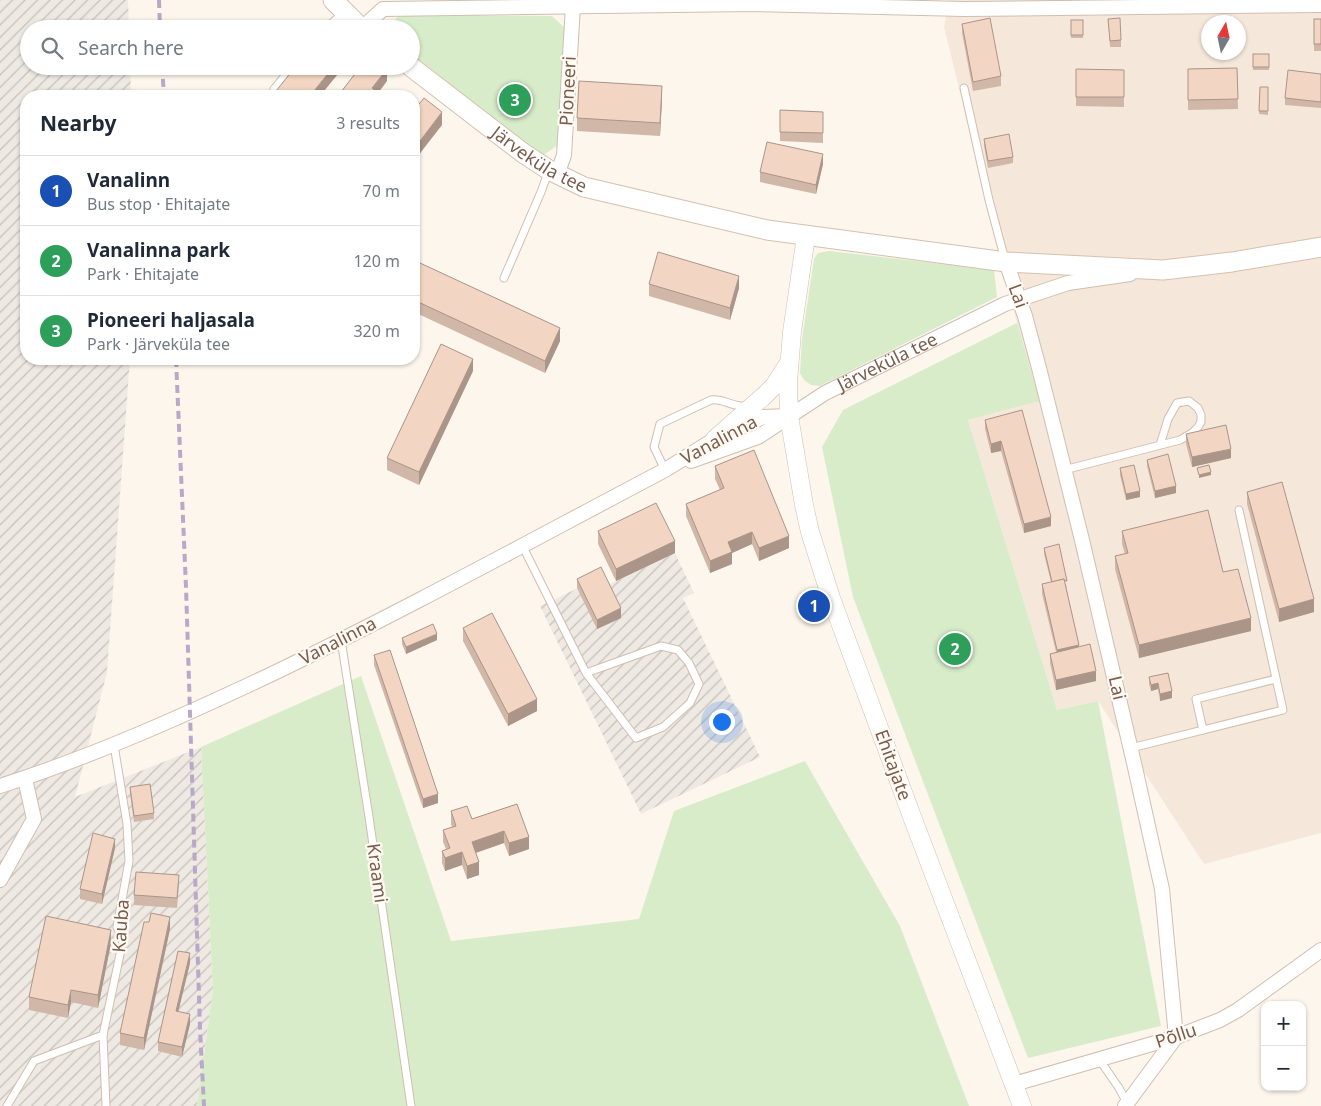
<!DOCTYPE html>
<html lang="en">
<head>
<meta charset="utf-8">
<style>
	:root { --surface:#fff; --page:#f6f6f7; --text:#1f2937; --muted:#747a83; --line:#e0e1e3; --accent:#e76f51 }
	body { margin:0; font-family:"Noto Sans",sans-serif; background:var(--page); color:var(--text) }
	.controls { position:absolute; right:15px; bottom:15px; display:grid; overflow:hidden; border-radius:10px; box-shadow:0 1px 4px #0004 }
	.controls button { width:45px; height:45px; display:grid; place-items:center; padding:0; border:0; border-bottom:1px solid var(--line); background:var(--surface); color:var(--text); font:25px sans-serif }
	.compass { position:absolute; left:1201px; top:15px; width:45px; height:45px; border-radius:50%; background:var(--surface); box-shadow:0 1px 4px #0004; rotate:9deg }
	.you { position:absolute; left:721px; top:721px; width:18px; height:18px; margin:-12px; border:4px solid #fff; border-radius:50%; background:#1a73e8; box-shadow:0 0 0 8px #1a73e833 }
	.badge { display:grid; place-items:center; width:32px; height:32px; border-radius:50%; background:var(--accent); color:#fff; font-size:16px; font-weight:700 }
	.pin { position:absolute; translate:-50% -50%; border:2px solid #fff; box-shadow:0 1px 5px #0006 }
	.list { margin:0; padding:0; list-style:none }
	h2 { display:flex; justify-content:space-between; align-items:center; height:65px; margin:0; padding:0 20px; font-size:21px }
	h2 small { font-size:16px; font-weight:400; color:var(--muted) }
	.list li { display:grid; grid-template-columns:32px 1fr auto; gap:15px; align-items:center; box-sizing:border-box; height:70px; padding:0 20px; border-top:1px solid var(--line) }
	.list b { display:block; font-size:19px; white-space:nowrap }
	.list p { margin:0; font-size:16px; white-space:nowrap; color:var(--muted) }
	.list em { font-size:16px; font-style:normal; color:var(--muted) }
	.icon { flex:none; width:28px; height:28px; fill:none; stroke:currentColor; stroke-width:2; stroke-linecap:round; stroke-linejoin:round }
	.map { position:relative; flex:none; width:1321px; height:1106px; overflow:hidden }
	.search { position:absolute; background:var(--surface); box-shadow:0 1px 4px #0004; left:20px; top:20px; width:400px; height:55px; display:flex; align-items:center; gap:12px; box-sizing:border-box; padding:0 18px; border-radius:28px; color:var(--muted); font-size:19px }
	.panel { position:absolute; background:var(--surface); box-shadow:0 1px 4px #0004; left:20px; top:90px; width:400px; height:275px; border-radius:20px }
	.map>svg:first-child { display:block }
</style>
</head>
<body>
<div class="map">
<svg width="1321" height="1106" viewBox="0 0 1321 1106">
	<defs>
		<pattern id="industrial-furrows" width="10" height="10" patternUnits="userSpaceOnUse" patternTransform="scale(1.25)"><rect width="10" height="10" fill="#efe9e4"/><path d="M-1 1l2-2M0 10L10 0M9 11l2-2" fill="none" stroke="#c7c0bb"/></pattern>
	</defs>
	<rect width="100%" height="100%" fill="#fdf6ec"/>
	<path fill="#f5e8da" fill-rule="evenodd" d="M949 0H1321V833L1204 864 1098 701 1057 710 968 420 1040 401 1017 323 944 27ZM1208 22H1238V52H1208Z"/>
	<g fill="url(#industrial-furrows)">
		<path d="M0 0H128L129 29H29V66H130L131 96H26V359H130L107 672 75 797 201 747 213 991 197 1106H0Z"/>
		<path d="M675 553 694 593 683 598 760 757 641 814 540 606 601 577 606 586Z"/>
	</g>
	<g fill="#d8ecc9">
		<path d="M399 15 552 16 565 28 558 145 542 156 411 55V29H387Z"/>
		<path d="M829 251 994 270 997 297 820 386 811 385 804 380 800 373 802 339 814 259 818 253Z"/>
		<path d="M1017 323 1040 401 968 420 1057 710 1098 701 1161 1026 1028 1058 853 597 822 447 843 410Z"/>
		<path d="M361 676 451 941 639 919 674 811 805 761 900 926 969 1106H197L213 991 201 747Z"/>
	</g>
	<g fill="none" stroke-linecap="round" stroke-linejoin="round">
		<g stroke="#d1beb0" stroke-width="9">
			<g id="service">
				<path d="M325 29 343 13"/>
				<path d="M964 88 989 200 1005 260"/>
				<path d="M274 89 293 66"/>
				<path d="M504 278 541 192 549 170"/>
				<path d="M665 470 654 447 660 424 711 400C724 398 733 408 747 406"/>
				<path d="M1064 470 1180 440 1192 433 1198 427 1201 422V415L1198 408 1189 401 1177 403 1168 419 1160 445"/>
				<path d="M522 545 586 673 661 646 678 650 689 663 699 684 690 703 663 727 636 738 586 673"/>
				<path d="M341 640 369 817 411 1106"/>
				<path d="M1203 730 1196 699 1276 679"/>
				<path d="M1131 748 1283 710 1239 510"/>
				<path d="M1099 1059 1119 1088 1127 1103"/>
				<path d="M7 1106 34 1061 103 1035"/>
				<path d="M106 1106 103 1035 123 940 117 927 129 861 127 824 114 745"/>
			</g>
		</g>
		<g stroke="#d1beb0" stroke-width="16">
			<g id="minor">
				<path d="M362 28 383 9 751 4 965 9 1321 5"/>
				<path d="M557 175 564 155 573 6"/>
				<path d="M1006 262 1025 316 1039 368 1082 540 1134 763 1162 889 1176 1037 1125 1106"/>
				<path id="s1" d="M691 461 758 437 825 393 1005 304 1068 283 1130 274"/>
				<path d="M0 786C94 756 183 716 272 674 405 610 534 539 665 470L715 439 763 417 789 416"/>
				<path d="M0 880 34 819 25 779"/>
				<path d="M1014 1084 1176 1037 1220 1020 1238 1010 1321 950"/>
			</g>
		</g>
		<g stroke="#d1beb0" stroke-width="19">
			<g id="tertiary">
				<path d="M806 236 792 332 788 382 789 416 804 505 810 532 831 598 914 822 1022 1106"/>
				<path d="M715 439 765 395 774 386 788 364"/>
			</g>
		</g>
		<g stroke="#d6c0b0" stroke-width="21">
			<g id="secondary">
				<path d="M333 0 362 29"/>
				<path id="s2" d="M410 66 523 153 549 170 584 187 767 230 1006 262 1163 270 1232 262 1321 247"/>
			</g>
		</g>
		<use href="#service" stroke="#fff" stroke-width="7"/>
		<use href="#minor" stroke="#fff" stroke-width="14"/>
		<use href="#tertiary" stroke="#fff" stroke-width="18"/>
		<use href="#secondary" stroke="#fff" stroke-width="19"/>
		<g stroke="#b9a8c9" stroke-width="4" stroke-dasharray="8 5" stroke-linecap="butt">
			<path d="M159 0 160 29"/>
			<path d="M162 66 164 96"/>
			<path d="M176 359 186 587 200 1029 204 1106"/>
		</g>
	</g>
	<g fill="#d1b7a8">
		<path d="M1108 19 1121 40V47H1110Z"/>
		<rect x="1314" y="19" width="7" height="32"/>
		<rect x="1071" y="20" width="12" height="18"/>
		<path d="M962 24 1001 76V86L973 91 962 33Z"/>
		<rect x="1253" y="54" width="16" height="16"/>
		<path d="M1237 68 1238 109 1188 110V69Z"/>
		<path d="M1076 69 1124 70V107L1076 106Z"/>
		<path d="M1321 74V108L1285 105V98Z"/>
		<path d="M1260 87H1268V115L1259 114Z"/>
		<path d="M662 98 660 136 577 131V118Z"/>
		<path d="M780 110 823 112V143L780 141Z"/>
		<path d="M984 139 1013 157V163L988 168 984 146Z"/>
		<path d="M823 164 816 194 760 182V172Z"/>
		<path d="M414 276 560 341 545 373 414 312Z"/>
		<path d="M649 284 739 288 730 320 649 296Z"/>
		<path d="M473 371 419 485 387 470V458Z"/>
		<path d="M1022 410 1051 526 1024 533 1001 451 991 453 985 429V420Z"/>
		<path d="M1186 434 1231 458 1192 467 1186 444Z"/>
		<path d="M1147 460 1176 493 1155 498 1147 466Z"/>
		<path d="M715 466 789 548 759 561 752 544 732 553V564L710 573 686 516V504L720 490 715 479Z"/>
		<path d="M1120 468 1140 497 1126 500 1120 475Z"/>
		<path d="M1247 492 1314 612 1279 622 1247 504Z"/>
		<path d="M598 531 675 553 616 581 598 544Z"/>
		<path d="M1122 531 1223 572 1251 631 1139 658 1115 569V556L1125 554 1122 544Z"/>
		<path d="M1044 548 1067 587H1066L1079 647 1096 681 1056 690 1050 663V654L1056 652 1042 594V584L1051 582 1044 554Z"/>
		<path d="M577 579 621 618 597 629 577 588Z"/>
		<path d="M463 628 537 711 508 726 463 641Z"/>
		<path d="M402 638 437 640 406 654 402 644Z"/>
		<path d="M374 655 438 803 423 808 374 665Z"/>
		<path d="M1168 673 1172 698 1160 701 1158 689 1151 691 1149 684V677Z"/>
		<path d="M130 787 154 813V819L134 822 130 794Z"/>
		<path d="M517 804 529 849 509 856 504 843 476 853 479 875 467 879 462 865 445 871 442 863V851L446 849 443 842V830L452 827 451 824V811L472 819Z"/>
		<path d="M115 848 102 904 80 899V889Z"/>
		<path d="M179 885 177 908 134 905V895Z"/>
		<path d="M149 922 170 929 144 1050 120 1045V1033Z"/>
		<path d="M111 943 98 1008 71 1002 68 1018 29 1010V997Z"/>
		<path d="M190 963 178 1012 190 1024 182 1057 158 1051V1042Z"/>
	</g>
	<g fill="#aa9588">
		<path d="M334 66H338V74L320 96H310Z"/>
		<path d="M387 69V81L376 96 372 88Z"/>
		<path d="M662 86V98L660 136V123Z"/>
		<path d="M442 112V125L414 161V149Z"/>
		<path d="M823 154V164L816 194V185Z"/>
		<path d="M739 276V288L730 320V308Z"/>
		<path d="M560 328V341L545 373V361Z"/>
		<path d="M473 359V371L419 485V472Z"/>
		<path d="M1001 441V451L991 453V444Z"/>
		<path d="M1231 449V458L1192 467V457Z"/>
		<path d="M1211 472V475L1199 478V475Z"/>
		<path d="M1176 486V493L1155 498V491Z"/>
		<path d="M1140 491V497L1126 500V494Z"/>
		<path d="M1051 517V526L1024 533V524Z"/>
		<path d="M752 532V544L732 553V564L710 573V561L728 542Z"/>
		<path d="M789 536V548L759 561V548Z"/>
		<path d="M675 541V553L616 581V569Z"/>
		<path d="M1314 599V612L1279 622V609Z"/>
		<path d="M621 608V618L597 629V620Z"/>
		<path d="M1251 618V631L1139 658V645Z"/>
		<path d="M437 634V640L406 654V647Z"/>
		<path d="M1079 645V654L1057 659V650Z"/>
		<path d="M1096 671V681L1056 690V680Z"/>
		<path d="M1158 683V689L1151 691V685Z"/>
		<path d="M1172 691V698L1160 701V694Z"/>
		<path d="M537 699V711L508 726V714Z"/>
		<path d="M438 794V803L423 808V799Z"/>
		<path d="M504 831V843L472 854V842Z"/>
		<path d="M529 837V849L509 856V843Z"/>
		<path d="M115 839V848L102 904V894Z"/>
		<path d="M462 852V865L445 871V858Z"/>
		<path d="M479 862V875L467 879V866Z"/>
		<path d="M170 917V929L144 1050V1038Z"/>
		<path d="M111 930V943L98 1008V995Z"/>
		<path d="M190 953V963L176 1021V1011Z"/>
		<path d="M71 990V1002L68 1018V1005Z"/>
		<path d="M190 1014V1024L182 1057V1047Z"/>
	</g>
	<g fill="#f3d5c3" stroke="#aa9588">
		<path d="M990 18 1001 76 973 82 962 24Z"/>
		<path d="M1120 18 1121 40 1110 41 1108 19Z"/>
		<rect x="1314" y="19" width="7" height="25"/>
		<rect x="1071" y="20" width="12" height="15"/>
		<rect x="1253" y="54" width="16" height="13"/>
		<path d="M296 66H334L310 96H272Z"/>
		<path d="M361 66H384L387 69 372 88 382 96H338Z"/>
		<path d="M1237 68 1238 99 1188 100V69Z"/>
		<path d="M1076 69 1124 70V97H1076Z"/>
		<path d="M1288 70 1321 74V102L1285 98Z"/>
		<path d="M579 81 662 86 660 123 577 118Z"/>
		<path d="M1260 87H1268V111H1259Z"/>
		<path d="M424 98 442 112 414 149V110Z"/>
		<path d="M780 110 823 112V133L780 132Z"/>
		<path d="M1009 134 1013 157 988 161 984 139Z"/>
		<path d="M767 142 823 154 816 185 760 172Z"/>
		<path d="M658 252 739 276 730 308 649 284Z"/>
		<path d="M420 263 560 328 545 361 414 300V276Z"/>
		<path d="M441 344 473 359 419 472 387 458Z"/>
		<path d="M1022 410 1051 517 1024 524 1001 441 991 444 985 420Z"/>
		<path d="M1226 425 1231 449 1192 457 1186 434Z"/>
		<path d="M754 450 789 536 759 548 752 532 728 542 732 552 710 561 686 504 724 488 715 466Z"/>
		<path d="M1168 454 1176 486 1155 491 1147 460Z"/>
		<path d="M1134 465 1140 491 1126 494 1120 468Z"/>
		<path d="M1209 465 1211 472 1199 475 1197 468Z"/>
		<path d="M1282 482 1314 599 1279 609 1247 492Z"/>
		<path d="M656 503 675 541 616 569 598 531Z"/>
		<path d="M1208 510 1223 572 1238 569 1251 618 1139 645 1115 556 1128 553 1122 531Z"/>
		<path d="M1059 544 1067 581H1065L1064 579 1052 582 1044 548Z"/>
		<path d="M601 567 621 608 597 620 577 579Z"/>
		<path d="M1064 579 1079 645 1057 650 1042 584Z"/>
		<path d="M492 613 537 699 508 714 463 628Z"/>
		<path d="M433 624 437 634 406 647 402 638Z"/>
		<path d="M1090 644 1096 671 1056 680 1050 654Z"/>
		<path d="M390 650 438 794 423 799 374 655Z"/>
		<path d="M1168 673 1172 691 1160 694 1158 683 1151 685 1149 677Z"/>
		<path d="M150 784 154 813 134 816 130 787Z"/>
		<path d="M517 804 529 837 509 843 504 831 472 842 479 862 467 866 462 852 445 858 442 851 450 848 443 830 456 826 451 811 467 806 472 819Z"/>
		<path d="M93 833 115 839 102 894 80 889Z"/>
		<path d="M136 872 179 875 177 898 134 895Z"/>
		<path d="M151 913 170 917 144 1038 120 1033 144 922H149Z"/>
		<path d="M46 916 111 930 98 995 71 990 68 1005 29 997Z"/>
		<path d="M178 951 190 953 176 1011 190 1014 182 1047 158 1042Z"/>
	</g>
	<g text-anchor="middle" stroke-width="4.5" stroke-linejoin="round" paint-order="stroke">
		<g font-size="18" fill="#7a5c4d" stroke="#fffaf3">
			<text transform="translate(568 91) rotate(-87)" y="6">Pioneeri</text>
			<text dy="6" stroke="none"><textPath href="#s2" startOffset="160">Järveküla tee</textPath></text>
			<text transform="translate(1018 296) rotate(70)" y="6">Lai</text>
			<text dy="6" stroke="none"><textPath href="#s1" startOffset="221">Järveküla tee</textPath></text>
			<text transform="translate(719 440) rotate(-28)" y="6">Vanalinna</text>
			<text transform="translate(338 641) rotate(-27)" y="6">Vanalinna</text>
			<text transform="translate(1117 688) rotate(77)" y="6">Lai</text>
			<text transform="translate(893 765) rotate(70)" y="6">Ehitajate</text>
			<text transform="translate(377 873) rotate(82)" y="6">Kraami</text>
			<text transform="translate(121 926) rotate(-86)" y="6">Kauba</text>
			<text transform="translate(1176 1036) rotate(-18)" y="6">Põllu</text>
		</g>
	</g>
</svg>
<div class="controls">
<button>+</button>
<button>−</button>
</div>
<svg class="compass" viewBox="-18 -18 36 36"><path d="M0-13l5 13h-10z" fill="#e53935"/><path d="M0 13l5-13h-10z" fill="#747a83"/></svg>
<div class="you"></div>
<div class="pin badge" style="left:814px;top:606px;background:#1a4fb4">1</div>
<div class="pin badge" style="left:955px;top:649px;background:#2e9e5b">2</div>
<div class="pin badge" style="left:515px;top:100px;background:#2e9e5b">3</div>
<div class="search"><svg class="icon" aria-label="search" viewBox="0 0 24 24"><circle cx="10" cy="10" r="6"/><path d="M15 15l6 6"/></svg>Search here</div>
<section class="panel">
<h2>Nearby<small>3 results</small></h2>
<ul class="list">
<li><span class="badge" style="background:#1a4fb4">1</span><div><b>Vanalinn</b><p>Bus stop · Ehitajate</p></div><em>70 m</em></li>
<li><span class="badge" style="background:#2e9e5b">2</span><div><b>Vanalinna park</b><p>Park · Ehitajate</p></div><em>120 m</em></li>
<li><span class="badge" style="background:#2e9e5b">3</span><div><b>Pioneeri haljasala</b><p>Park · Järveküla tee</p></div><em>320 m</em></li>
</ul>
</section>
</div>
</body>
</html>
